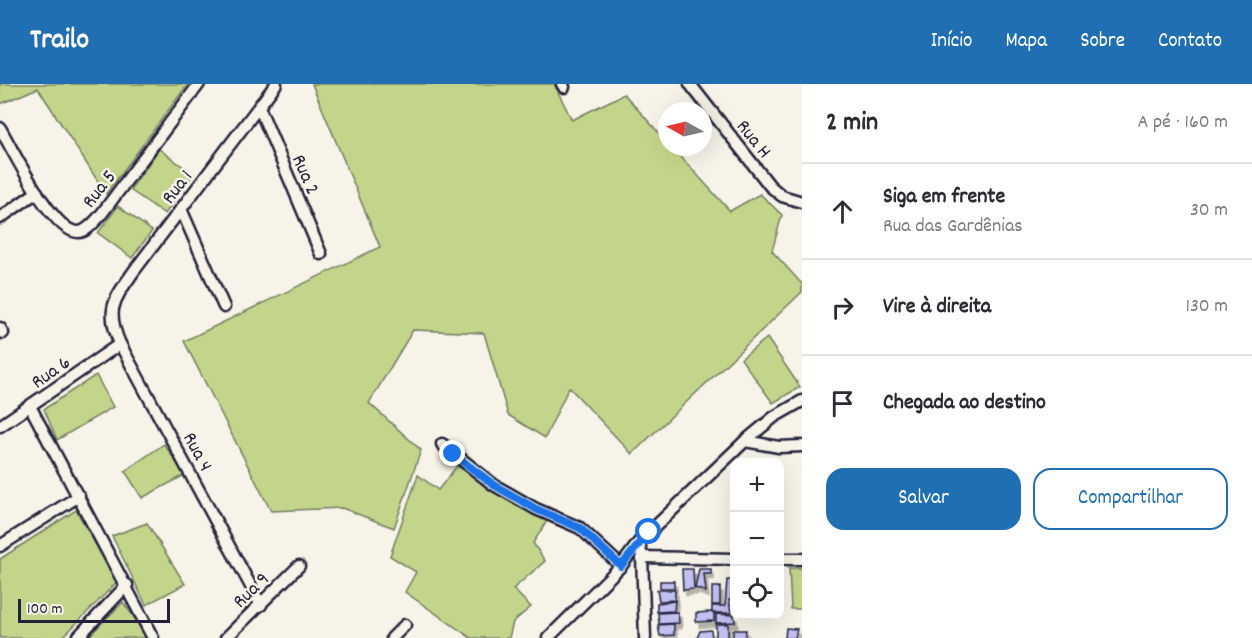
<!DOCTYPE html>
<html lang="pt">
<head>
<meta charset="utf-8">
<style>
	:root { --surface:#fff; --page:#f7f7f7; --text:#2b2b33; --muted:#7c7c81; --line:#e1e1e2; --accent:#1f6fb2 }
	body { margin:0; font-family:Dekko,sans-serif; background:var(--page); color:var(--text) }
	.controls { position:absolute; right:18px; bottom:18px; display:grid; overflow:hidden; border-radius:12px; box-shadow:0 6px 24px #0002 }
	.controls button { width:54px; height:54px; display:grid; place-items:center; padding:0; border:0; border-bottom:2px solid var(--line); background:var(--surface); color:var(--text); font:30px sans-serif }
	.compass { position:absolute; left:658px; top:18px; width:54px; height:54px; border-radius:50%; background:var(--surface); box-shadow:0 6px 24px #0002; rotate:278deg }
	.scale { position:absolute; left:18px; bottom:15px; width:152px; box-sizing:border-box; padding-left:6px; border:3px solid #22223b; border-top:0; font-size:16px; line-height:21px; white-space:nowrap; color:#22223b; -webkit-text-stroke:4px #f7f3e8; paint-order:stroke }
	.stop { position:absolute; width:18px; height:18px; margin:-14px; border:4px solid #1a73e8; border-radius:50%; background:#fff }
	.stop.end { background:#1a73e8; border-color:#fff; box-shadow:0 2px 6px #0008 }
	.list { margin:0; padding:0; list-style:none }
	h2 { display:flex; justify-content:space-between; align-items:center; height:78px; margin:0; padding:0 24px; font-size:26px }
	h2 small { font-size:20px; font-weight:400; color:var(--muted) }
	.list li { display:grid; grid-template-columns:39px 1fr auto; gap:18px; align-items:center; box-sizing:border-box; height:96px; padding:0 24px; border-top:2px solid var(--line) }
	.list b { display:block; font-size:22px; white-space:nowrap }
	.list p { margin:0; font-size:20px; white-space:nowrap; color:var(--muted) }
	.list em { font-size:20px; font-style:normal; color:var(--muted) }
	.actions { display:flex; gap:12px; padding:18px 24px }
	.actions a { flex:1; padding:14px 0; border:2px solid var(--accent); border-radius:18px; text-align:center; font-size:21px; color:var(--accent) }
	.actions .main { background:var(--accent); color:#fff }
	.icon { flex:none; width:33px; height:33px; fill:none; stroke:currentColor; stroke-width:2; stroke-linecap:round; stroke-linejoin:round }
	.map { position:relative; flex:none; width:802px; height:554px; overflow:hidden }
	header { display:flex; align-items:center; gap:36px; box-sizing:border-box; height:84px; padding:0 30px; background:var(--accent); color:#fff }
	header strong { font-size:28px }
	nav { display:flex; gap:33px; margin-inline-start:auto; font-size:21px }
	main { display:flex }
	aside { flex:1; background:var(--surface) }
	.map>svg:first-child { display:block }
</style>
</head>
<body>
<header>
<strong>Trailo</strong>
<nav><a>Início</a><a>Mapa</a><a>Sobre</a><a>Contato</a></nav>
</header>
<main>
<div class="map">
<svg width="802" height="554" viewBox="0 0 802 554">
	<defs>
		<filter id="shadow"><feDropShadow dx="3" dy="5.5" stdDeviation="0" flood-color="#0004"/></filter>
	</defs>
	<rect width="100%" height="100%" fill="#f7f3e8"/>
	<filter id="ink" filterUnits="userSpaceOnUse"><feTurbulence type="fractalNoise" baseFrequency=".0167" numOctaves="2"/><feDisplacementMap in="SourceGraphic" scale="12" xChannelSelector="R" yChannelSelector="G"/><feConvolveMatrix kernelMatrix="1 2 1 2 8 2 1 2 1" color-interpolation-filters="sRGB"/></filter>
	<g filter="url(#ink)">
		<g fill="#c3d58a" stroke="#727c62" stroke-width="1.5">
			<path d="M0 0H188L106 110 38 4 0 20Z"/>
			<path d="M312 0H554L572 36 624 10 667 58V63H672L730 127 760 110 782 131 772 167 802 200V208L632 370 569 303 545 354 508 331 484 249 413 246 369 319 421 366 394 444 342 424 271 427 184 257 380 163Z"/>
			<path d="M159 65 193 90 165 130 130 106Z"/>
			<path d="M118 122 152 147 132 174 98 149Z"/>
			<path d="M767 254 800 303 773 319 741 275Z"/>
			<path d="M96 291 113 323 57 356 44 325Z"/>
			<path d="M164 360 185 391 142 414 125 387Z"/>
			<path d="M457 382 547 437 533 459 545 477 513 505 531 523 513 538 509 554H471L405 508 416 488 390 472 418 391 438 406Z"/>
			<path d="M76 426 117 498 62 554H0V475Z"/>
			<path d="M147 439 185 500 146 521 112 452Z"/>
			<path d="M789 484H802V525H791Z"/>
			<path d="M123 518 149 554H87Z"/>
		</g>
		<g fill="#c2bff1" stroke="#22223b" stroke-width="1.5" filter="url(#shadow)">
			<path d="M682 485H693L694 505 683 506Z"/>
			<path d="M699 485H711V490H704L706 508 695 504Z"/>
			<path d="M727 496H732L731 516H729L731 529H712V522H725Z"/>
			<rect x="660" y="497" width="14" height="7"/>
			<rect x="712" y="503" width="8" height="18"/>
			<path d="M657 506H675V516L659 517Z"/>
			<path d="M675 517 674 527 657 528V519Z"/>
			<path d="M678 528 679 539 659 540 658 529Z"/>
			<path d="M711 528 714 530V537L696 538V529Z"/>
			<path d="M716 530 734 531 735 538 716 539Z"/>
			<path d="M674 540V551L660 552 658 541Z"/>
			<rect x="716" y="540" width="12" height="14"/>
			<path d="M786 544 797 545 795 554H785Z"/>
			<path d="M711 546 712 554H697L700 547Z"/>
			<path d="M733 546H746L745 554H733Z"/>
		</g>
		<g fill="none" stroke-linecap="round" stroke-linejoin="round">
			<g stroke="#22223b" stroke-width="15">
				<g id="minor">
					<path d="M562 0 564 3"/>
					<path d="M690 0 770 102 782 112 802 118"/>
					<path d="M259 23 321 170"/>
					<path d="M0 44C13 66 52 148 78 148 87 148 94 138 100 132L199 0"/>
					<path d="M181 125 224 223"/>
					<path d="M0 134 37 108"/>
					<path d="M0 244 3 249"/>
					<path d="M31 324 153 554"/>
					<path d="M0 342 120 260"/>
					<path d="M745 357 779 363 802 362"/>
					<path d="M442 360 494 401 536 425 580 444 621 482"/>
					<path d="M639 458 642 473 645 554"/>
					<path d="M0 462 79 412"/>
					<path d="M642 473 734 475"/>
					<path d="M780 475H802"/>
					<path d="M261 521 120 260C105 225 114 216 134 187L276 0"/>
					<path d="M77 554 127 501"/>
					<path d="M226 554 299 482"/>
					<path d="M392 554 405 541"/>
					<path d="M548 554 621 482 639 458 745 357 774 333 802 317"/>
				</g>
			</g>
			<use href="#minor" stroke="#f7f3e8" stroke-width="10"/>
		</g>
	</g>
	<g fill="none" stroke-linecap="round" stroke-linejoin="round" filter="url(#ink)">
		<path stroke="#1a73e8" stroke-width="8" d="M453 370 494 401 536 425 580 444 621 482 649 448"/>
	</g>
	<g text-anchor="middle" stroke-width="5" stroke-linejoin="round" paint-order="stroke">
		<g font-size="20" fill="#22223b" stroke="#f7f3e8">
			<text transform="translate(755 54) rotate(51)" y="7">Rua H</text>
			<text transform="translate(307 90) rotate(67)" y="7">Rua 2</text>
			<text transform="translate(176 102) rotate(-52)" y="7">Rua 1</text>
			<text transform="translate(98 104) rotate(-52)" y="7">Rua 5</text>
			<text transform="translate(50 287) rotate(-35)" y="7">Rua 6</text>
			<text transform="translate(199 367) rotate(62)" y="7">Rua 4</text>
			<text transform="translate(250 505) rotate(-44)" y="7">Rua 9</text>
		</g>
	</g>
</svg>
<div class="controls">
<button>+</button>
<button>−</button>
<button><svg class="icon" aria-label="locate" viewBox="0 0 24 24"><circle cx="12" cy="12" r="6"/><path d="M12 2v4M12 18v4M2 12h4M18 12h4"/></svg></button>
</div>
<svg class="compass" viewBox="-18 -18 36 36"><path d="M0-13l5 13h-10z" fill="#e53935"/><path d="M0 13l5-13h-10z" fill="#7c7c81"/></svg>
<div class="scale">100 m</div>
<div class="stop" style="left:649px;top:448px"></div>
<div class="stop end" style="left:453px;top:370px"></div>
</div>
<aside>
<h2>2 min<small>A pé · 160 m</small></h2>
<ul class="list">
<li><svg class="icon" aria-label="ahead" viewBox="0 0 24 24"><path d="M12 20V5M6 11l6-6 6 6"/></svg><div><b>Siga em frente</b><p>Rua das Gardênias</p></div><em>30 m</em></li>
<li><svg class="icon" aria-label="right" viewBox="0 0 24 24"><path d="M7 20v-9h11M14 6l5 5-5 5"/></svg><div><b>Vire à direita</b></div><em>130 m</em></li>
<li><svg class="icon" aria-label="arrive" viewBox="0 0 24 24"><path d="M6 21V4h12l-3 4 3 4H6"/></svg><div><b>Chegada ao destino</b></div></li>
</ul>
<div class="actions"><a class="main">Salvar</a><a>Compartilhar</a></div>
</aside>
</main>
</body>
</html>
